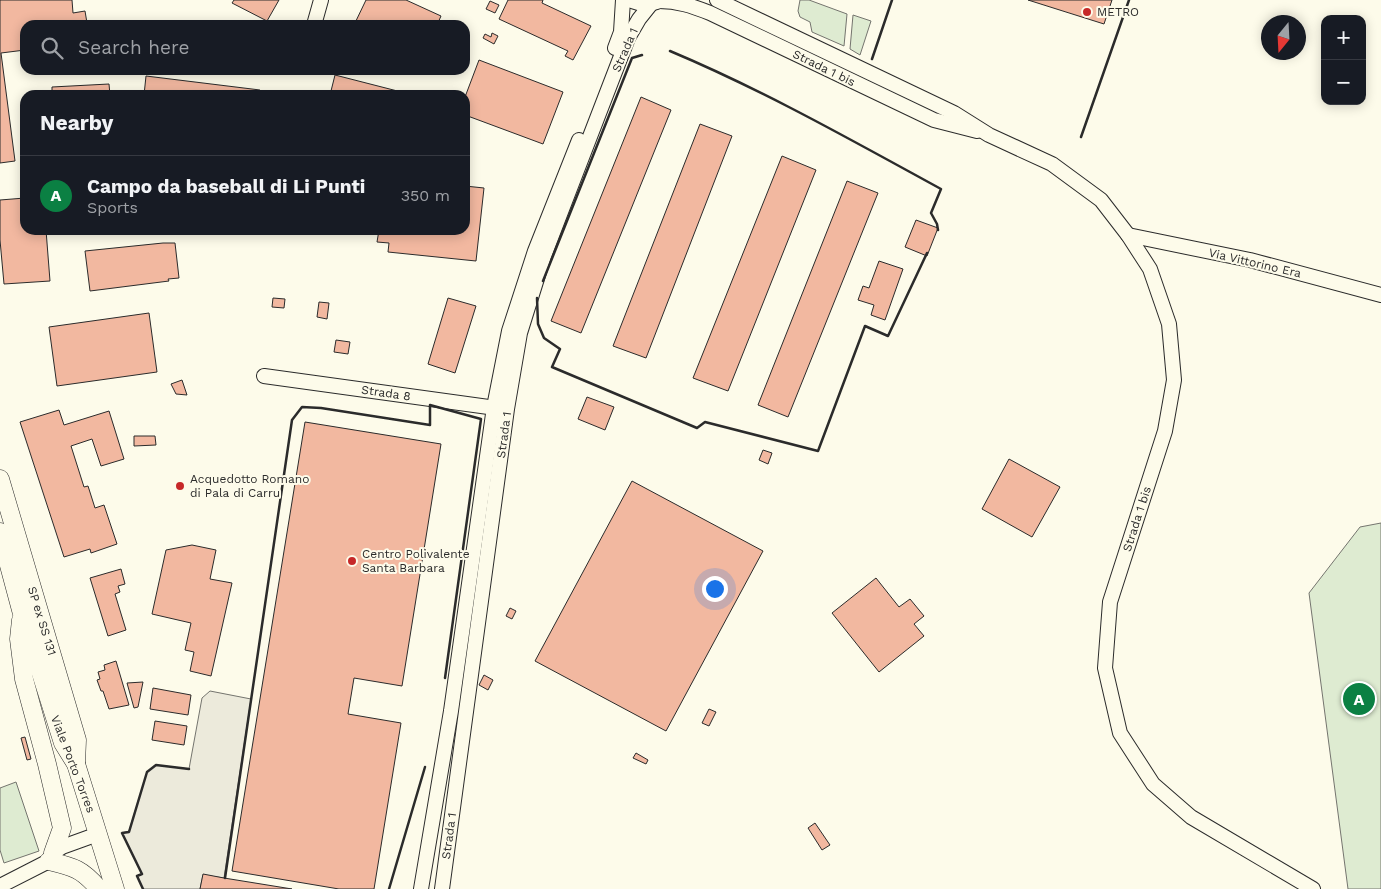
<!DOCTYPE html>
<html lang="en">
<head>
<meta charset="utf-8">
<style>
	:root { --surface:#171b24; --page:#242831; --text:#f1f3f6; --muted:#9ea1a6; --line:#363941; --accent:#0b8043 }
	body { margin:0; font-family:"Work Sans",sans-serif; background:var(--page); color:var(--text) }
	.controls { position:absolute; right:15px; top:15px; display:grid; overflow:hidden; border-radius:10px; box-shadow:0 2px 12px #0003 }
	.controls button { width:45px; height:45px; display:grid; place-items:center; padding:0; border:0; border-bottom:1px solid var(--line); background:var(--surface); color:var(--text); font:25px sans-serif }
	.compass { position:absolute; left:1261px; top:15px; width:45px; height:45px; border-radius:50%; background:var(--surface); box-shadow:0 2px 12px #0003; rotate:198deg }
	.you { position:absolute; left:714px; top:588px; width:18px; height:18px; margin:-12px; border:4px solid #fff; border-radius:50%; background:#1a73e8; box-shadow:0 0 0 8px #1a73e833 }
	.badge { display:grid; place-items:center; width:32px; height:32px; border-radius:50%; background:var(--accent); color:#fff; font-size:16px; font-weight:700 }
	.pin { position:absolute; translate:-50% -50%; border:2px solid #fff; box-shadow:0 1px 5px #0006 }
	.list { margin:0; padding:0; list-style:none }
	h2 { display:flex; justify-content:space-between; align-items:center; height:65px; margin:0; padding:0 20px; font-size:21px }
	h2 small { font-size:16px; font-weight:400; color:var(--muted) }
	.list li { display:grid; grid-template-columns:32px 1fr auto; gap:15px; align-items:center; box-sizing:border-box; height:80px; padding:0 20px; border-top:1px solid var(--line) }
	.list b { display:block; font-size:19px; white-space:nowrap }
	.list p { margin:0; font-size:16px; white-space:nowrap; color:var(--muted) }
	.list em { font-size:16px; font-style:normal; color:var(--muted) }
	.icon { flex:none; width:28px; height:28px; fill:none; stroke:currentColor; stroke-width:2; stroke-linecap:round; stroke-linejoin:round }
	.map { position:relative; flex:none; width:1381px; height:889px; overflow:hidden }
	.search { position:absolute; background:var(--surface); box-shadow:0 2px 12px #0003; left:20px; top:20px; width:450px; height:55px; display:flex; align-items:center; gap:12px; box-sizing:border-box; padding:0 18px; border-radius:15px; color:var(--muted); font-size:19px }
	.panel { position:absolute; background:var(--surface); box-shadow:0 2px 12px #0003; left:20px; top:90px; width:450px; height:145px; border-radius:15px }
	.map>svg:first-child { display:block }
</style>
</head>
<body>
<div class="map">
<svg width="1381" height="889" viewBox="0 0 1381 889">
	<rect width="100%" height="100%" fill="#fdfbea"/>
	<g fill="#deebd1" stroke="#74746e">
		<path d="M800 0H809L847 14 844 46 812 32 810 22 800 17 798 11Z"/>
		<path d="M853 15 871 21 860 55 850 49Z"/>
		<path d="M1381 523V889H1348L1309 593 1360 527Z"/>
		<path d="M16 782 39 851 4 863 0 850V788Z"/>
	</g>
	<path fill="#eceadb" stroke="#74746e" d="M210 691 251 699 224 878 203 875 200 889H143L137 876 142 874 122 833 129 831 147 772 156 765 189 769 202 698Z"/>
	<g fill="#f2b8a0" stroke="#2b2b2b">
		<path d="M0 0H72L73 13 85 11 87 23 75 25H25V50L1 53 15 161 0 163Z"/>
		<path d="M234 0H279L267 21 232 3Z"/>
		<path d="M366 0H406L441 16 437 25H354Z"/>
		<path d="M508 0H543L542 3 591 26 573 60 565 56 568 51 499 19Z"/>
		<path d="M1028 0H1112L1104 24Z"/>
		<path d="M490 1 499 5 495 13 486 9Z"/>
		<path d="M492 33 498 36 494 44 483 38 485 34 491 37Z"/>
		<path d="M479 60 563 92 543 144 465 115V97Z"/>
		<path d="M335 75 413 95H330Z"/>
		<path d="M146 76 260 90V95H144Z"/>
		<path d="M109 84 110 95H52V87Z"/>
		<path d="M641 97 671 110 581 333 551 321Z"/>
		<path d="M700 124 732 136 646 358 613 346Z"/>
		<path d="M782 156 816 170 728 391 693 378Z"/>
		<path d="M847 181 878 193 788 417 758 405Z"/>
		<path d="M465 186 484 188 476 261 388 252 389 243 377 242 379 230H465Z"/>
		<path d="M25 198V230H46L50 281 4 284 0 240V200Z"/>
		<path d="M916 220 938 228 927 256 905 247Z"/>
		<path d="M163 243H175L179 278 168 279 169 281 90 291 85 251Z"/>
		<path d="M879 261 903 269 885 320 871 315 874 305 858 300 863 286 869 288Z"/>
		<path d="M273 298 285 299 284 308 272 307Z"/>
		<path d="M448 298 476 306 455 373 428 364Z"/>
		<path d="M319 302 329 303 327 319 317 317Z"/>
		<path d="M149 313 157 372 57 386 49 327Z"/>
		<path d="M336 340 350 342 348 354 334 352Z"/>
		<path d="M182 380 187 395 176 394 171 384Z"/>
		<path d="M587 397 614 407 605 430 578 419Z"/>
		<path d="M59 410 64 425 109 411 124 459 101 466 92 439 71 446 84 487 88 486 95 508 104 505 117 544 91 553 90 549 64 557 20 422Z"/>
		<path d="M305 422 441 444 402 686 354 678 348 714 401 723 374 889H339L232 871Z"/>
		<path d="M134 436H155L156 445 134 446Z"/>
		<path d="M763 450 772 453 768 464 759 460Z"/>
		<path d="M1009 459 1060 487 1032 537 982 509Z"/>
		<path d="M632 481 763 551 666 731 535 661Z"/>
		<path d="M192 545 216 550 210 579 232 583 211 676 190 671 194 652 185 650 191 623 152 614 166 550Z"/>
		<path d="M121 569 125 584 118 586 120 592 115 594 126 630 108 636 90 578Z"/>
		<path d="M876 578 899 607 910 599 924 616 914 624 924 636 879 672 832 613Z"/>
		<path d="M510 608 516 611 512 619 506 616Z"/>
		<path d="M116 661 129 705 109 709 103 691H101L97 680 100 679 98 672 105 670 104 665Z"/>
		<path d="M484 675 493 680 488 690 479 685Z"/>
		<path d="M143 682 138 707 134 708 127 683Z"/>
		<path d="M153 688 191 695 188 715 150 709Z"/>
		<path d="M709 709 716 712 709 726 702 723Z"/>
		<path d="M155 721 187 726 184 745 152 740Z"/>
		<path d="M25 737 31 759 27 760 21 738Z"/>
		<path d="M636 753 648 760 646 764 633 758Z"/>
		<path d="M815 823 830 845 822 850 808 828Z"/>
		<path d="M203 874 224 878 292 889H200Z"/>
	</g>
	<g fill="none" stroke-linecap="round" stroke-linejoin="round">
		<g stroke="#2b2b2b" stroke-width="16">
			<g id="minor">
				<path d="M629 0 645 5 657 2"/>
				<path d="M717 0 954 113 989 135 1052 164 1101 200 1128 235 1150 269 1169 324 1174 380 1165 431 1110 602 1105 668 1120 733 1153 784 1191 817 1313 889"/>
				<path d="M659 1C678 1 692 6 710 13L934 120 977 131"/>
				<path d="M314 25 321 0"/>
				<path d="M615 48 621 32 623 0"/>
				<path d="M1128 235 1250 260 1381 295"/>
				<path d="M264 376 503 409"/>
				<path d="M0 886 49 861 53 853 62 847 98 834"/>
				<path d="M421 889 451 711 494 407 509 331 535 251 579 140"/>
				<path d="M442 889 507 409 520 333 544 256 628 38 639 19 651 4"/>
			</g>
		</g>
		<g stroke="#2b2b2b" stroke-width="19">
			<g id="major">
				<path d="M0 479 77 740 76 764"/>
				<path d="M0 532 21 610 63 743 76 764 115 889"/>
				<path d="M21 620 19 639 24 679 47 764 62 828 53 853"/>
				<path d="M49 861C74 867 82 869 99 889"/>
			</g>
		</g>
		<use href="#minor" stroke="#fdfbea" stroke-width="14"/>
		<use href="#major" stroke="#fdfbea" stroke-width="18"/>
		<g stroke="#2b2b2b" stroke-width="2.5">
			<path d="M670 51C763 90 853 141 941 189L931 213 937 224 938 230"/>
			<path d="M872 59 892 0"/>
			<path d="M1081 137 1129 0"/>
			<path d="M543 281 632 58 642 55"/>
			<path d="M537 298 538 324 544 338 560 349 552 367 697 428 705 422 818 451 865 326 888 336 927 253"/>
			<path d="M225 878 292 420 302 407 321 408 430 425V405L481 419 445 678"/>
			<path d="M143 889 137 876 142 874 122 833 129 832 147 772 156 765 189 769"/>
			<path d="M389 889 425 767"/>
		</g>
	</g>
	<g fill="#c62828" stroke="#fdfbea" stroke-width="2">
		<circle cx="1087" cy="12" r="5"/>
		<circle cx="180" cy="486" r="5"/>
		<circle cx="352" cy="561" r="5"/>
	</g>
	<g text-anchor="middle" stroke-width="4" stroke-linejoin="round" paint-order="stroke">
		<g font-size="12" fill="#2b2b2b" stroke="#fdfbea" text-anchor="start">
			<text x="1097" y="16">METRO</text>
			<text x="190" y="483">Acquedotto Romano<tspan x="190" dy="14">di Pala di Carru</tspan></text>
			<text x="362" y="558">Centro Polivalente<tspan x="362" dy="14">Santa Barbara</tspan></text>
		</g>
		<g font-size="12" fill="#2b2b2b" stroke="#fdfbea">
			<text transform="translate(625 50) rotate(-66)" y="4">Strada 1</text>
			<text transform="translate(824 68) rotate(26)" y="4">Strada 1 bis</text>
			<text transform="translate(1255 263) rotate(13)" y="4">Via Vittorino Era</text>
			<text transform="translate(386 393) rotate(8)" y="4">Strada 8</text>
			<text transform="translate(504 435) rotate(-82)" y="4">Strada 1</text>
			<text transform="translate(1137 519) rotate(-72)" y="4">Strada 1 bis</text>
			<text transform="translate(42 621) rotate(73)" y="4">SP ex SS 131</text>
			<text transform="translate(73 764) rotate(69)" y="4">Viale Porto Torres</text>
			<text transform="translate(449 836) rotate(-82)" y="4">Strada 1</text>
		</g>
	</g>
</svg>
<div class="controls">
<button>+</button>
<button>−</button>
</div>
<svg class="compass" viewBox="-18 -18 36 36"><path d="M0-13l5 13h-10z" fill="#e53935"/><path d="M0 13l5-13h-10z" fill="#9ea1a6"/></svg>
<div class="you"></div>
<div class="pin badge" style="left:1359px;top:699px">A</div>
<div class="search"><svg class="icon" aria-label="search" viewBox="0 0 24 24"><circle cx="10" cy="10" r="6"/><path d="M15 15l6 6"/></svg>Search here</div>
<section class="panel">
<h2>Nearby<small></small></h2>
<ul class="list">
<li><span class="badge">A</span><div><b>Campo da baseball di Li Punti</b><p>Sports</p></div><em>350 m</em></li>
</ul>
</section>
</div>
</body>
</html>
